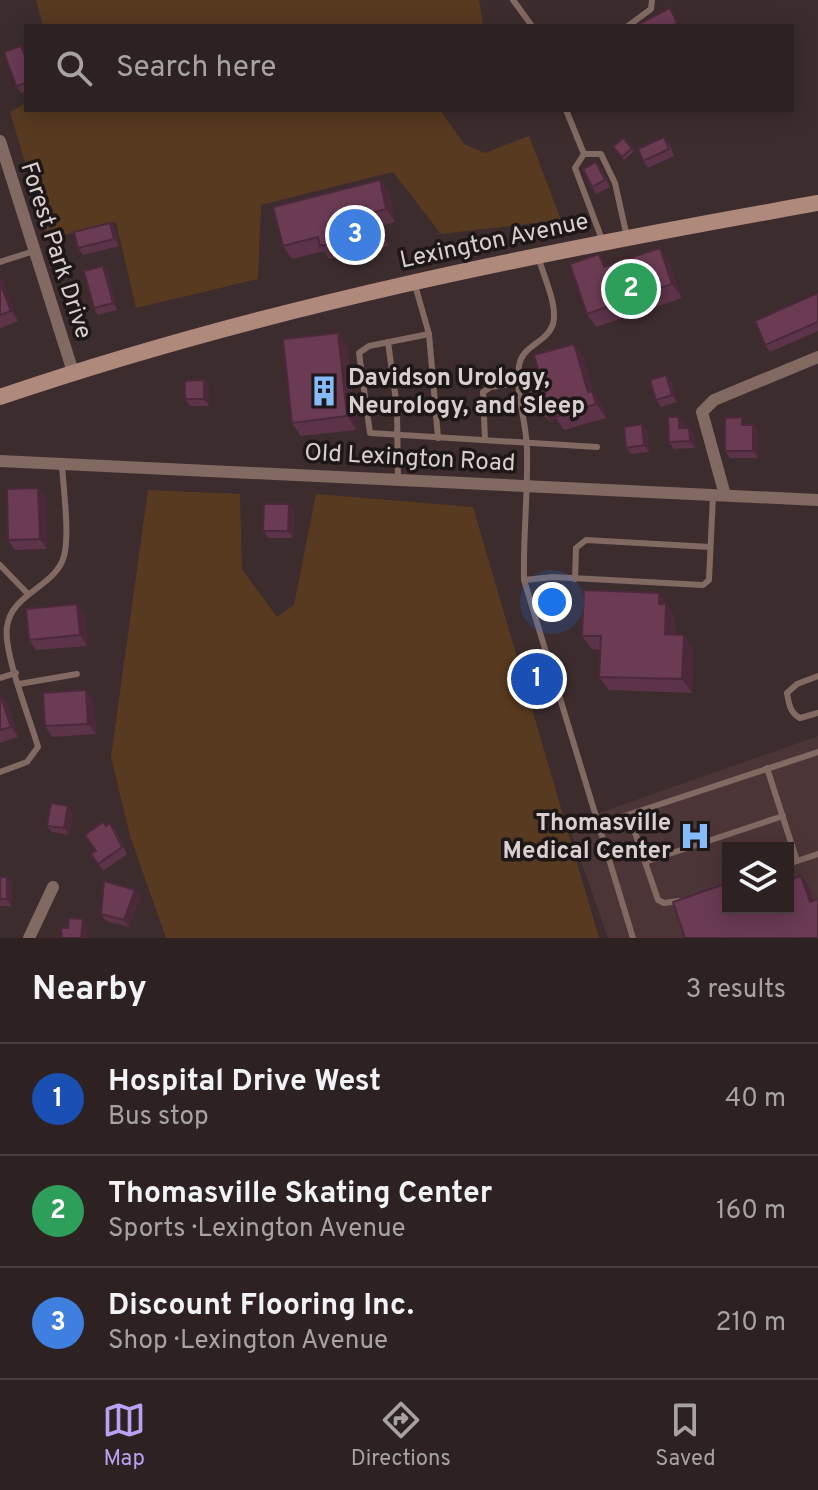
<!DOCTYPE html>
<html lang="en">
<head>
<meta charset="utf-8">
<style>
	:root { --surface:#2d2122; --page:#392e2f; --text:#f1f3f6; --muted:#a7a3a5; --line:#483e40; --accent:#bca0f2 }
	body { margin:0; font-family:Overpass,sans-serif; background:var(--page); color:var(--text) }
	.controls { position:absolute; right:24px; bottom:24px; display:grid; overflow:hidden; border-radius:0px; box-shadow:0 4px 20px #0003 }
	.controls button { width:72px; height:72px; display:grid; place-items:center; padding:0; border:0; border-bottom:2px solid var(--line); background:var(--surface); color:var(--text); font:40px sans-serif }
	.you { position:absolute; left:552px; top:602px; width:28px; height:28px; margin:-20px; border:6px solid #fff; border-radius:50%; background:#1a73e8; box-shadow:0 0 0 12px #1a73e833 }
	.badge { display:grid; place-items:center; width:52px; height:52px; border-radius:50%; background:var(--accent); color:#fff; font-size:26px; font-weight:700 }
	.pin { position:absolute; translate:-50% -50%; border:4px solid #fff; box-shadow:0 2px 8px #0006 }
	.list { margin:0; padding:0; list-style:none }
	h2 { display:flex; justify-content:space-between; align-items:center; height:104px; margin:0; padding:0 32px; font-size:34px }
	h2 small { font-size:26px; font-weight:400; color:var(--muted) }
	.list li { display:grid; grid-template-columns:52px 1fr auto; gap:24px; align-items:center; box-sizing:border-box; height:112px; padding:0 32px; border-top:2px solid var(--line) }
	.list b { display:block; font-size:30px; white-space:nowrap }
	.list p { margin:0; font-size:26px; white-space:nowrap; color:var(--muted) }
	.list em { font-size:26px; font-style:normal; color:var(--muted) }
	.icon { flex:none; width:44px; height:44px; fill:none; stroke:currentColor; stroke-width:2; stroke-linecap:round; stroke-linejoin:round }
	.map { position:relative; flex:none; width:818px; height:938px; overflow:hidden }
	.search { position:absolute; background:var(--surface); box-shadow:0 4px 20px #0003; left:24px; right:24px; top:24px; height:88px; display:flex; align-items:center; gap:20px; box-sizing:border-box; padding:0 28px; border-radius:0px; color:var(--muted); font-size:30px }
	.sheet { height:440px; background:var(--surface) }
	nav { display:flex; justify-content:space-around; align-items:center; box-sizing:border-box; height:112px; border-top:2px solid var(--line); background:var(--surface); font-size:22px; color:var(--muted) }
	nav a { display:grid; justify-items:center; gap:4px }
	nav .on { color:var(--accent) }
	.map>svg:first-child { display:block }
</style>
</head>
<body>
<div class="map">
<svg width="818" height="938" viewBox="0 0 818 938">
	<rect width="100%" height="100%" fill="#3c2c2d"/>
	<path fill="#4c3537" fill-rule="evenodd" d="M818 736V938H608L568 824ZM728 848H788V908H728Z"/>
	<g fill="#573a20">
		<path d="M36 0H479L483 23 479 26H43Z"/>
		<path d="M26 103V110H440L464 144 485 153 529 136 561 220 441 234 393 172 261 205 258 279 136 308 116 222 48 239 10 112Z"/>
		<path d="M148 490 240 494 242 569 277 617 294 605 316 494 473 507 599 938H166L130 836 111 757Z"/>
	</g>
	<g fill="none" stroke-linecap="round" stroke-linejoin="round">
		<g stroke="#826962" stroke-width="6">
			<path d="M513 0 532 26"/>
			<path d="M628 26 651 9 652 0"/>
			<path d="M566 110 584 154"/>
			<path d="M603 242 575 168 584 154H601L615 183 627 237"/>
			<path d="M539 259C544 278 558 305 553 324 547 343 522 345 519 366 515 394 527 422 527 451 528 494 523 537 524 580L633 938"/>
			<path d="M0 262 34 251"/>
			<path d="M415 285 429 334 438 438"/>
			<path d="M429 334 369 346 359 353 370 433 597 447"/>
			<path d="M388 342 397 408 398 481"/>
			<path d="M485 440 483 392 491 387 518 383"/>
			<path d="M0 565 28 594"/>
			<path d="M575 579 576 548 586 540 710 547"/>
			<path d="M524 580 553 577 703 585 709 580 713 495"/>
			<path d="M818 676 797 684 787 693C789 704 790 713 800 718L818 713"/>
			<path d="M0 678 16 673"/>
			<path d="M19 684 77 674"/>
			<path d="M767 768 797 861"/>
			<path d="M0 772 27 762 38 747C30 719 3 652 7 627 11 593 56 587 64 556 70 533 63 488 62 463"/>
			<path d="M629 815 658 900 664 903 679 901"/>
			<path d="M600 824 818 752"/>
			<path d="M645 862 783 816"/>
			<path d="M788 864 818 854"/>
		</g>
		<g stroke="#826962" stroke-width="12">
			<path d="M0 141 73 372"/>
			<path d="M0 461 818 500"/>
			<path d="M725 495 702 412 714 400 818 357"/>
			<path d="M29 938 53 887"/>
		</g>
		<path stroke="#b0897d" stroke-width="16" d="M0 397C267 306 541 252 818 203"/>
	</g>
	<g fill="#5c3348">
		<path d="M21 46 26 52V92L21 93 16 86Z"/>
		<path d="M669 143 674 156 648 168 643 161Z"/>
		<path d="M632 148 634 151 624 160 615 151Z"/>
		<path d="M601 169 610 187 596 194 592 187Z"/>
		<path d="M380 180 389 192 395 222 384 225 389 246 329 259 324 251 292 259 283 246Z"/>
		<path d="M110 223 115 230 119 246 83 255 78 248Z"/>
		<path d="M669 262 682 298 596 327 587 314 608 266Z"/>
		<path d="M103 266 108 273 117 310 98 315 94 308Z"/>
		<path d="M0 276 18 321 1 328 0 326Z"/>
		<path d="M818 293V331L770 352 765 345Z"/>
		<path d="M574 344 583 357 593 392 602 404 606 418 564 430 556 418 552 423 534 407 524 393 545 392Z"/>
		<path d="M347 347 356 430 301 436 292 423Z"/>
		<path d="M666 375 671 382 677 402 661 407 656 400Z"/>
		<path d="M209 387V406H190L185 399Z"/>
		<path d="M679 417 684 424V428H689L694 435 695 448 674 449 669 442Z"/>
		<path d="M642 424 647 431 649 452 631 454 626 448Z"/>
		<path d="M747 424V425H753L758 432V458H730L725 451Z"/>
		<path d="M46 498 47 549 15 550 8 540Z"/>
		<path d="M289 504 294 511 293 538H268L263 531Z"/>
		<path d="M659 593 675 617V635L693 648 692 693 609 690 599 677 600 650 592 649 582 636Z"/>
		<path d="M85 614 87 646 36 650 29 640Z"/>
		<path d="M0 694 7 704 18 737 0 743Z"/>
		<path d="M94 701 96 734 52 737 45 726Z"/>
		<path d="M73 813 69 835 52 832 47 826Z"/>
		<path d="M106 826 115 830 127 854 103 871 91 854 96 851Z"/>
		<path d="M0 877H7L12 884 11 906H0Z"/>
		<path d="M135 890 140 897 129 927 106 921 101 914Z"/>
	</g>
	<g fill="#4b293b">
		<path d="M380 180 389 192 395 222 386 209Z"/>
		<path d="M375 212 384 225 389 246 380 233Z"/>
		<path d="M110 223 115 230 119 246 114 239Z"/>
		<path d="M660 248 669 262 682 298 672 284Z"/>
		<path d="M103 266 108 273 117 310 113 303Z"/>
		<path d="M0 276 2 279 18 321 11 311 0 283Z"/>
		<path d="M338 333 347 347 356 430 347 416Z"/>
		<path d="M574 344 583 357 593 392 602 404 606 418 588 392Z"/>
		<path d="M666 375 671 382 677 402 672 395Z"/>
		<path d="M204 380 209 387V406L204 399Z"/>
		<path d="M549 399 556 418 552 423 543 410Z"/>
		<path d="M679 417 684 424V435L679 428Z"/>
		<path d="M642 424 647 431 649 452 644 445Z"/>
		<path d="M753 425 758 432V458L753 451Z"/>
		<path d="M689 428 694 435 695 448 690 441Z"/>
		<path d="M38 488 46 498 47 549 40 539Z"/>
		<path d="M289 504 294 511 293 538 288 531Z"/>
		<path d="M659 593 675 617 674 648 665 634 659 604Z"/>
		<path d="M77 604 85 614 87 646 80 635Z"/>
		<path d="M684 635 693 648 692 693 682 679Z"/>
		<path d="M86 690 94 701 96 734 88 724Z"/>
		<path d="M0 694 7 704 18 737 11 727Z"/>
		<path d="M68 806 73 813 69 835 64 828Z"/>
		<path d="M801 876 809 886 817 912 810 902Z"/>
		<path d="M7 877 12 884 11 906 7 899Z"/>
		<path d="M135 890 140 897 129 927 124 920Z"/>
		<path d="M83 919 88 926 87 938H81Z"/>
	</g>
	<g fill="#6b3b54" stroke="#4b293b" stroke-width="2">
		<path d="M670 8 677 23 671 26H635Z"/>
		<path d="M21 46 26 58V83L16 86 4 52Z"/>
		<path d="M664 137 669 149 643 161 638 149Z"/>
		<path d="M623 138 632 148 622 157 613 147Z"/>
		<path d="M596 162 605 180 592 187 583 169Z"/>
		<path d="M380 180 386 209 375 212 380 233 320 246 318 237 283 246 273 207Z"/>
		<path d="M110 223 114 239 78 248 74 232Z"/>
		<path d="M660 248 672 284 587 314 570 264 599 254 604 267Z"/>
		<path d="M103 266 113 303 94 308 84 271Z"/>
		<path d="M0 283 11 311 0 315Z"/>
		<path d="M818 293V322L765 345 755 321Z"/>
		<path d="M338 333 347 416 292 423 283 339Z"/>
		<path d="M574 344 588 392 592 391 596 404 555 417 549 399 543 410 524 393 531 383 545 392 534 355Z"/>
		<path d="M666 375 672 395 656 400 650 380Z"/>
		<path d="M204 380V399H185V381Z"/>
		<path d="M668 417H679V428H689L690 441 669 442Z"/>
		<path d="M742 417V425H753V451H725V418Z"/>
		<path d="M642 424 644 445 626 448 624 427Z"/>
		<path d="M38 488 40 539 8 540 7 489Z"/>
		<path d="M264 504H289L288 531H263Z"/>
		<path d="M584 590 659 593V604H666L665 634 684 635 682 679 599 677 601 636H582Z"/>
		<path d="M77 604 80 635 29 640 26 609Z"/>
		<path d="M86 690 88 724 45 726 43 693Z"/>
		<path d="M0 694 11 727 0 730Z"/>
		<path d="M51 803 68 806 64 828 47 826Z"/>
		<path d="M103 822 106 826 110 823 122 847 98 864 91 854 96 851 85 835Z"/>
		<path d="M801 876 810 902 818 899V938H685L673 902 728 883V908H788V880Z"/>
		<rect x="0" y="877" width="7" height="22"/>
		<path d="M104 881 135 890 124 920 101 914Z"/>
		<path d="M69 918 83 919 81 938H62L61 928H68Z"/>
	</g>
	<defs>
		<g id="building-bare" transform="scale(2.4)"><path d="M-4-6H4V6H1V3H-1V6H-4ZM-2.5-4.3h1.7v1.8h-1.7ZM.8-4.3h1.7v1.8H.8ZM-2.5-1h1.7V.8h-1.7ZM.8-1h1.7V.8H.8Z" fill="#85bbfb" stroke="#1e1717" stroke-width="2.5" paint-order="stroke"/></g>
		<g id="hospital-bare" transform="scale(2.4)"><path d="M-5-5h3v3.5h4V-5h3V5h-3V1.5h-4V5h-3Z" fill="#85bbfb" stroke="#1e1717" stroke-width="2.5" paint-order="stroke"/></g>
	</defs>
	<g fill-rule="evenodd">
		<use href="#building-bare" x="324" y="391"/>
		<use href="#hospital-bare" x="695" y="836"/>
	</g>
	<g text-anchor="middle" stroke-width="7" stroke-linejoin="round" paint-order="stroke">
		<g font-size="24" fill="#dacfd0" stroke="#1e1717">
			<text transform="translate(494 240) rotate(-12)" y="8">Lexington Avenue</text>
			<text transform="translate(57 250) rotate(72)" y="8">Forest Park Drive</text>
			<text transform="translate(410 457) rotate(3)" y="8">Old Lexington Road</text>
		</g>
		<g font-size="24" font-weight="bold" fill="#dacfd0" stroke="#1e1717" text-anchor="start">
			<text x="348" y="385">Davidson Urology,<tspan x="348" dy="28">Neurology, and Sleep</tspan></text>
			<text x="671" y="830" text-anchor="end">Thomasville<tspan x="671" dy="28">Medical Center</tspan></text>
		</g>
	</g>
</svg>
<div class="controls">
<button><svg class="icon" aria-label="layers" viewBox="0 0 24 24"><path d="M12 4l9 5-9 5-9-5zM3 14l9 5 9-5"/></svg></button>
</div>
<div class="you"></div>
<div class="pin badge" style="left:537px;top:679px;background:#1a4fb4">1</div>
<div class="pin badge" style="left:631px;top:289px;background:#2e9e5b">2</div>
<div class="pin badge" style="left:355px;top:235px;background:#3f7fe0">3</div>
<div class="search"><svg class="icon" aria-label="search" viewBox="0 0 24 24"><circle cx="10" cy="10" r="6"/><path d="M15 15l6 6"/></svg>Search here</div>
</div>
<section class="sheet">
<h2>Nearby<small>3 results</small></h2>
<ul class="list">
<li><span class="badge" style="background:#1a4fb4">1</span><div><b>Hospital Drive West</b><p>Bus stop</p></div><em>40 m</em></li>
<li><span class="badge" style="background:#2e9e5b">2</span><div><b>Thomasville Skating Center</b><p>Sports · Lexington Avenue</p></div><em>160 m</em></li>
<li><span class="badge" style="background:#3f7fe0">3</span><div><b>Discount Flooring Inc.</b><p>Shop · Lexington Avenue</p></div><em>210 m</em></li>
</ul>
</section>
<nav>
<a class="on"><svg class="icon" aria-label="map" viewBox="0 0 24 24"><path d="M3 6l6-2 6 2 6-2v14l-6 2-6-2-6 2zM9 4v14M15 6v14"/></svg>Map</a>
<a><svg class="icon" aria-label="directions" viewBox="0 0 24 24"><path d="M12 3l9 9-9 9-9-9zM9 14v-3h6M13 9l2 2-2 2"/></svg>Directions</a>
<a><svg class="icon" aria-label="saved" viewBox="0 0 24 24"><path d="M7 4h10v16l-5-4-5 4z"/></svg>Saved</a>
</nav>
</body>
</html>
